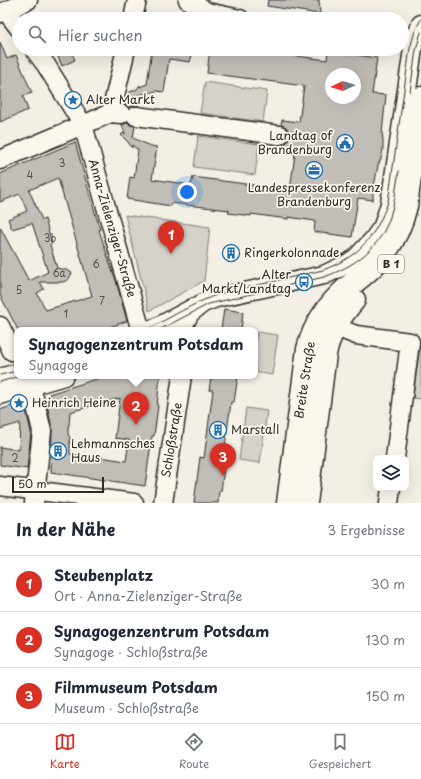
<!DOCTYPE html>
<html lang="de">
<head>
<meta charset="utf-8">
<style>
	:root { --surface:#fff; --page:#f6f6f7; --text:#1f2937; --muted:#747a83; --line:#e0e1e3; --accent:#d93025 }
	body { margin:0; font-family:"Playpen Sans",sans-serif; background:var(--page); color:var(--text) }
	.controls { position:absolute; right:12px; bottom:12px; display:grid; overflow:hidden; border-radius:8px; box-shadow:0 4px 16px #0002 }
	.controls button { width:36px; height:36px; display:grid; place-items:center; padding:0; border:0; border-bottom:1px solid var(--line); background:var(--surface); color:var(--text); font:20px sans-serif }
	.compass { position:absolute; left:325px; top:68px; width:36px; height:36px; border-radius:50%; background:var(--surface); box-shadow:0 4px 16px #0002; rotate:266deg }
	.scale { position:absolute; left:12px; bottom:10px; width:92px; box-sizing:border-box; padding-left:4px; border:2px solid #2b2b2b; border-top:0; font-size:11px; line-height:14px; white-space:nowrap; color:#2b2b2b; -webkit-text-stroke:3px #fbf7ec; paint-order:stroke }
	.you { position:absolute; left:187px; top:192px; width:14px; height:14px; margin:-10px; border:3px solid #fff; border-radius:50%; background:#1a73e8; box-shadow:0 0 0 6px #1a73e833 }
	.badge { display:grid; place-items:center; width:26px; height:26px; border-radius:50%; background:var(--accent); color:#fff; font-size:13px; font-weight:700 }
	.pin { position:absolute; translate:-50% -33px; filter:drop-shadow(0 1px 2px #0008) }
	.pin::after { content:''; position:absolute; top:21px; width:14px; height:12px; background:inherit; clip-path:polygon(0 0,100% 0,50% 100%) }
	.popup { position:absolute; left:14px; top:327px; width:244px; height:52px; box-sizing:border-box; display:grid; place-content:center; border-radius:8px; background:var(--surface); filter:drop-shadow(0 1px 3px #0005); font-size:13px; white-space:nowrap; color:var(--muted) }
	.popup b { font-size:15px; color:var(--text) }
	.popup::after { content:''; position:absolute; left:50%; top:100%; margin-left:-8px; border:8px solid transparent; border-top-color:var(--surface) }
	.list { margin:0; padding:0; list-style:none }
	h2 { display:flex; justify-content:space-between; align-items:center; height:52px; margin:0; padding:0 16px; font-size:17px }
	h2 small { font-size:13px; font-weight:400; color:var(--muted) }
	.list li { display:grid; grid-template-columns:26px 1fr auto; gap:12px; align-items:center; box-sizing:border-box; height:56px; padding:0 16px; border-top:1px solid var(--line) }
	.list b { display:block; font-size:15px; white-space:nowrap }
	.list p { margin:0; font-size:13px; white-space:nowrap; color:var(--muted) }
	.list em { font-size:13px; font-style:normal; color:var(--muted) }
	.icon { flex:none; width:22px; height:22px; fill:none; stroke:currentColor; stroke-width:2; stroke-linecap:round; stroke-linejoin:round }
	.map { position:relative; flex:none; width:421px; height:503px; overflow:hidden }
	.search { position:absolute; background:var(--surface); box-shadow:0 4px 16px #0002; left:12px; right:12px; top:12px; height:44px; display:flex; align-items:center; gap:10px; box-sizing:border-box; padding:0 14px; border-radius:22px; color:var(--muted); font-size:15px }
	.sheet { height:220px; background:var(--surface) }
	nav { display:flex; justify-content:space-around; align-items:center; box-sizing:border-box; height:56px; border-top:1px solid var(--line); background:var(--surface); font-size:11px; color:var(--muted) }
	nav a { display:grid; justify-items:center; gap:2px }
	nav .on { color:var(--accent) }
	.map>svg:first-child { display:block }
</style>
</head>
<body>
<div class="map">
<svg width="421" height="503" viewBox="0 0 421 503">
	<rect width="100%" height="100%" fill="#f3efe4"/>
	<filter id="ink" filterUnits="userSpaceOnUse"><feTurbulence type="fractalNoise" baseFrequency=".025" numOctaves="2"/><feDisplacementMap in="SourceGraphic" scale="8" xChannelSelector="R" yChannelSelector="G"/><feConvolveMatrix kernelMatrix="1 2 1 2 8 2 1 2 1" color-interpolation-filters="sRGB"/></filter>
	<g filter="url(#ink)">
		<g fill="#d5d2c9" stroke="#807e7a">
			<path d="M205 82 267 91 263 122 200 113Z"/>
			<path d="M198 136 259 144 255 175 194 167Z"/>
			<path d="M125 215 210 227 204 281 149 311Z"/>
			<path d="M257 332 278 335 272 375 255 372V345Z"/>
			<path d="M421 340V399L413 398Z"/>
			<path d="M246 408 267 411 260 463 239 460Z"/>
		</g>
		<g fill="#c0beb6" stroke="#2b2b2b" fill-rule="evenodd">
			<path d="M268 0H319L320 14 267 6Z"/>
			<path d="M0 42 7 59 16 55 32 93 23 96 28 110 0 122Z"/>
			<path d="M64 49H70L75 60 62 66 56 52Z"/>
			<path d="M152 49H194L190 62 169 59 164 92 157 91 139 95 138 106H132L129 108 125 104 129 97 128 93 137 89 140 85V87L147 84Z"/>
			<path d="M210 49H235L250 51 251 49H265L274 50 273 53 327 60 328 51 377 58 372 94 386 95 382 133 383 140V149L381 159 378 165 373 192V200L358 198 352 237 314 232 315 221 288 217V219L251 214V216L228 213 229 210 171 203V206L127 199 130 177 134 178 138 150 132 145V148L128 142 121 135 123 133 125 134 122 124H125L128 122 130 125 135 126 133 138 150 146 157 147 152 179 191 185 193 177 290 190 295 154 277 151 278 145H283L287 142 289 137V131L286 127 281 125 282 120 299 122 304 86 207 73ZM331 74H355V98H331Z"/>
			<path d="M75 142 100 230H99L113 273 115 277 127 321 101 330H18L0 295V227L29 281 48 272 32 223 12 229 8 219 27 211 20 194 0 202V174ZM58 178 92 296 46 310 37 293 44 289 40 282H63L68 280 72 273 66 270 57 268 50 245 52 244 45 219 42 220 29 190Z"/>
			<path d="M224 309 243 312 241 330H221Z"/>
			<path d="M106 376H160L157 406H158L154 436H152L145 486 51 472 52 429 46 399 49 398V394ZM120 398 115 438 129 440 126 461 100 457 70 454V438L68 434V428L69 425 70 412Z"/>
			<path d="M215 376H238L234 402H231L223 461H225L221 491H219L218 503H194L200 457 204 458 213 390H209L211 378H215Z"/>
			<path d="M22 402H24L31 432 27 469 0 465V447L19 450 20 423 0 429V410L20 403V407L21 406Z"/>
		</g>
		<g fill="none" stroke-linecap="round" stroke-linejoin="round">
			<g stroke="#2b2b2b" stroke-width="21">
				<g id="minor">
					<path d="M188 0 194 4 207 12 240 19"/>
					<path d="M6 11 19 28"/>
					<path d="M0 13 6 11 28 0"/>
					<path d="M133 19 137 0"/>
					<path d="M34 49 46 65 83 125 139 324 145 330"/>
					<path d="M111 113 126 49"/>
					<path d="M136 116 279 135"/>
					<path d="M0 160 111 113 121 114"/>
					<path d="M323 322 356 335 410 342 395 458"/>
					<path d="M0 326 12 351"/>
					<path d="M152 330 193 308"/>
					<path d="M181 330 190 313 203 303 216 298 324 275 345 265 356 258 373 240 383 226 390 204 414 42 417 32 421 24"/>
					<path d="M0 378 17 373"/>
					<path d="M30 386 33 394 42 431 34 503"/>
					<path d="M0 395 64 376"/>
					<path d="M0 486 134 503"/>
					<path d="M163 503 182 376"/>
					<path d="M389 503 391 488"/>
				</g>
			</g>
			<g stroke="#2b2b2b" stroke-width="25">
				<g id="major">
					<path d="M288 503 308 349C314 324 329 304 348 287 358 279 368 272 376 263 391 247 401 227 406 206L421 98"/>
					<path d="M306 503 325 354C329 333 340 316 354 300"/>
				</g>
			</g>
			<use href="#minor" stroke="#fbf7ec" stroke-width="18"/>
			<use href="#major" stroke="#fbf7ec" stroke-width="22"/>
			<g stroke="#2b2b2b" stroke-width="1">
				<path d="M410 92 416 50 421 32"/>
				<path d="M146 330C170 318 193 303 219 294L323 270C358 257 375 238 388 202L410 48 415 31 421 19"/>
				<path d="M159 330 209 304 324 277C355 266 380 248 390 217 395 202 396 186 399 171"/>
				<path d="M0 375 17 371"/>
				<path d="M0 382 20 376"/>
			</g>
		</g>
	</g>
	<defs>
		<g id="sight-ring" transform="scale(0.9)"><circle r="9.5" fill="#fbf7ec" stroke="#1f6fb2" stroke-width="1.5"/><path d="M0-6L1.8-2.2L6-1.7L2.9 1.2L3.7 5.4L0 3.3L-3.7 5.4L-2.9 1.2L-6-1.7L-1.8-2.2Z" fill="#1f6fb2"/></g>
		<g id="civic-ring" transform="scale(0.9)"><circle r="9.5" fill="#fbf7ec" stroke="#1f6fb2" stroke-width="1.5"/><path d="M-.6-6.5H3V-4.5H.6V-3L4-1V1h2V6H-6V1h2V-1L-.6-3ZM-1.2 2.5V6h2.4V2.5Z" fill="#1f6fb2"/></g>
		<g id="office-ring" transform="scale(0.9)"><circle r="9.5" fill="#fbf7ec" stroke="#1f6fb2" stroke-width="1.5"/><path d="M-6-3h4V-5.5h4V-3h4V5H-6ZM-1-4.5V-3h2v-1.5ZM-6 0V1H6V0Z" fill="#1f6fb2"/></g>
		<g id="building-ring" transform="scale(0.9)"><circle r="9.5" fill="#fbf7ec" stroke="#1f6fb2" stroke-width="1.5"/><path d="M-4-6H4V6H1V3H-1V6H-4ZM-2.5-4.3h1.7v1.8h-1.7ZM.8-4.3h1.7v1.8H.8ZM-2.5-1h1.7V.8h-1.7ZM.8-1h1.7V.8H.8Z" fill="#1f6fb2"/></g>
		<g id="bus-ring" transform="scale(0.9)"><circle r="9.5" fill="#fbf7ec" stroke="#1f6fb2" stroke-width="1.5"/><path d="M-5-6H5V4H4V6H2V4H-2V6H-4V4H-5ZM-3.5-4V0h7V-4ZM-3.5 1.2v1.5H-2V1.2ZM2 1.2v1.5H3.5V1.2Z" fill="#1f6fb2"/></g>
	</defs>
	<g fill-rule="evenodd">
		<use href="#sight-ring" x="73" y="100"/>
		<use href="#civic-ring" x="345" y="143"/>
		<use href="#office-ring" x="314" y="170"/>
		<use href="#building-ring" x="231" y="253"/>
		<use href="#bus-ring" x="304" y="282"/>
		<use href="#sight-ring" x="19" y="403"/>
		<use href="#building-ring" x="218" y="430"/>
		<use href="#building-ring" x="58" y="451"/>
	</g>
	<g text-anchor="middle" stroke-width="3.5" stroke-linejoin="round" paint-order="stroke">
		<g font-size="10" fill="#50504e">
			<text x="62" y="167">3</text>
			<text x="30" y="179">4</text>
			<text x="50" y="242">3b</text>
			<text x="96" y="268">6</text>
			<text x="59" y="277">6a</text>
			<text x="19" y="294">5</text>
			<text x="102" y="305">7</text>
			<text x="66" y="318">1</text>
			<text x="15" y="462">2</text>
		</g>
		<rect fill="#fbf7ec" stroke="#696865" stroke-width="1" x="378" y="255" width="26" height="18" rx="3"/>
		<g font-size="11" font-weight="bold" fill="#2b2b2b">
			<text x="391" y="268">B 1</text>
		</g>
		<g font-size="12" fill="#2b2b2b" stroke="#fbf7ec" text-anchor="start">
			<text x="86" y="104">Alter Markt</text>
			<text x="332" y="140" text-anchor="end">Landtag of<tspan x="332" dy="14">Brandenburg</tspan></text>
			<text x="314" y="192" text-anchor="middle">Landespressekonferenz<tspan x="314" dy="14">Brandenburg</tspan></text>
			<text x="244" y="257">Ringerkolonnade</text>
			<text x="291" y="279" text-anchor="end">Alter<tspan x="291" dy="14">Markt/Landtag</tspan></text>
			<text x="32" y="407">Heinrich Heine</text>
			<text x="231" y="434">Marstall</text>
			<text x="71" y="448">Lehmannsches<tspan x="71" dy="14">Haus</tspan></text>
		</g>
		<g font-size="12" fill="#2b2b2b" stroke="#fbf7ec">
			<text transform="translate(112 228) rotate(74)" y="4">Anna-Zielenziger-Straße</text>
			<text transform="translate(305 380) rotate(-81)" y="4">Breite Straße</text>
			<text transform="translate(172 440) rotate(-81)" y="4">Schloßstraße</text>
		</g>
	</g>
</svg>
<div class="controls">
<button><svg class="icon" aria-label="layers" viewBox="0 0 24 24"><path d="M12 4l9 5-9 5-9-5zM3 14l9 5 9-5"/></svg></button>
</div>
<svg class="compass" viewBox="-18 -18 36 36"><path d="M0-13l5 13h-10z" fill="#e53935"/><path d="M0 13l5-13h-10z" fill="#747a83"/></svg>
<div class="scale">50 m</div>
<div class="you"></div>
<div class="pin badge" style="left:171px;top:254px">1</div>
<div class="pin badge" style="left:136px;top:425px">2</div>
<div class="popup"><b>Synagogenzentrum Potsdam</b>Synagoge</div>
<div class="pin badge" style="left:223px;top:476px">3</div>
<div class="search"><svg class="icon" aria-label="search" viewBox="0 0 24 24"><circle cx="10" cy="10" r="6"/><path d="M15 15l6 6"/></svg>Hier suchen</div>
</div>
<section class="sheet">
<h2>In der Nähe<small>3 Ergebnisse</small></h2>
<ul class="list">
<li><span class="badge">1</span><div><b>Steubenplatz</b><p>Ort · Anna-Zielenziger-Straße</p></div><em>30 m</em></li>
<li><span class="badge">2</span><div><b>Synagogenzentrum Potsdam</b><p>Synagoge · Schloßstraße</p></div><em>130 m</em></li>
<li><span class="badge">3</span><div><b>Filmmuseum Potsdam</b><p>Museum · Schloßstraße</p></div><em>150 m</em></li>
</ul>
</section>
<nav>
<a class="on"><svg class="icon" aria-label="map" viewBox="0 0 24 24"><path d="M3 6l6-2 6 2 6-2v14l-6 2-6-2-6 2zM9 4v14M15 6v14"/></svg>Karte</a>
<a><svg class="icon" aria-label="directions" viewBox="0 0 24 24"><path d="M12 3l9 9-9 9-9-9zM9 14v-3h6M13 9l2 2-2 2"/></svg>Route</a>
<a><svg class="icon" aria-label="saved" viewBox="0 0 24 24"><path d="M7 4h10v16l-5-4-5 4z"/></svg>Gespeichert</a>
</nav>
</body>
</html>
